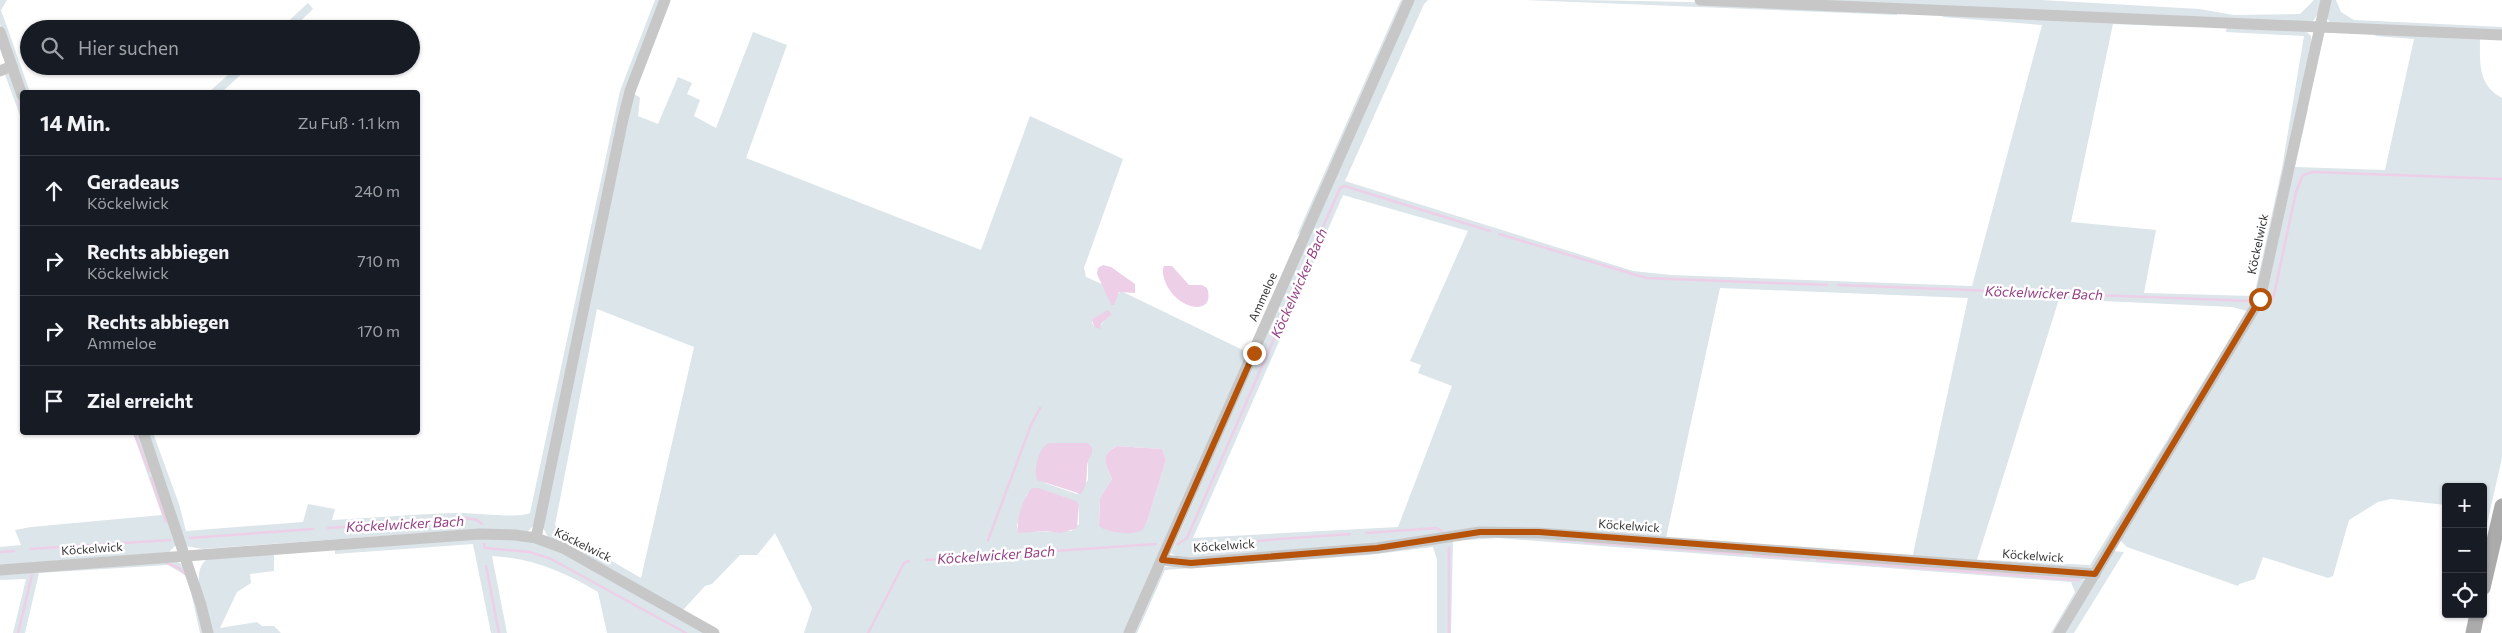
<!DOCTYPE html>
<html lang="de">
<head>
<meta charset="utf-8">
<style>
	:root { --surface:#171b24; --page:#20242c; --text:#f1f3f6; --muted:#9ea1a6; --line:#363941 }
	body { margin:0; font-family:Commissioner,sans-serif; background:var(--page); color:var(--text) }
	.controls { position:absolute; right:15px; bottom:15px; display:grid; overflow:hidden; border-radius:5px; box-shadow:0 1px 4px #0004 }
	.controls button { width:45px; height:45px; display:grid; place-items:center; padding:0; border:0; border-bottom:1px solid var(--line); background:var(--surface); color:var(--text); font:25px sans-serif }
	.stop { position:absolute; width:15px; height:15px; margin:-11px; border:4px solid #b45309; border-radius:50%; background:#fff }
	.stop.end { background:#b45309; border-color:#fff; box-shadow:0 1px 5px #0008 }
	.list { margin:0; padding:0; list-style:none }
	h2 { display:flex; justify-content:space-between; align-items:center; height:65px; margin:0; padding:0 20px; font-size:21px }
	h2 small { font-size:16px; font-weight:400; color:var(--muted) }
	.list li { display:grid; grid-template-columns:32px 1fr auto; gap:15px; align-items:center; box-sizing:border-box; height:70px; padding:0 20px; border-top:1px solid var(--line) }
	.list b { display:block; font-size:19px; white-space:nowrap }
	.list p { margin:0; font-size:16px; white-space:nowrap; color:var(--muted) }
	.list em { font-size:16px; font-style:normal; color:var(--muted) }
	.icon { flex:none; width:28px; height:28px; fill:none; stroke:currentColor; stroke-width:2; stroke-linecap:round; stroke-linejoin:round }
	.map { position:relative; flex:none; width:2502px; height:633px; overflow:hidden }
	.search { position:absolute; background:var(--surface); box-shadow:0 1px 4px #0004; left:20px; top:20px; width:400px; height:55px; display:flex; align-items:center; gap:12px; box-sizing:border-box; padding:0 18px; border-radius:28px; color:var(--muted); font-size:19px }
	.panel { position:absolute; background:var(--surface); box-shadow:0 1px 4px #0004; left:20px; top:90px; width:400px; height:345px; border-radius:5px }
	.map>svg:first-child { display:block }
</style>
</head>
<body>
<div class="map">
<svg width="2502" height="633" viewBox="0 0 2502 633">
	<rect width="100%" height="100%" fill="#fff"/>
	<g fill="#dbe5ea" fill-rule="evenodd">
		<path d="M0 0H7L1 10 30 92H24L0 24Z"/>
		<path d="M655 0H662L630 85 536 523 527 532 422 533 202 549 186 546 146 433H153L179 504 186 531 303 522 308 504 335 509 332 520C373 518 414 514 455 513 474 512 517 519 530 513L620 91Z"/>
		<path d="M1401 0H1405L1303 231 1297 235Z"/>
		<path d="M1411 0H1428L1424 4 1345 181 1633 271 1671 275 1972 286 2042 25 1943 17 1941 12 2189 27 2113 24 2071 222 2156 230 2144 293 2254 296 2282 168 2304 36 2226 32 2227 25 2305 30 2311 36 2312 43 2257 296 2093 570 1989 564V560L2090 565 2247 311 2233 307 2059 299 1976 563 1912 559 1968 298 1720 288 1666 538 1526 528 1378 546 1207 559 1177 557 1171 553ZM1343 195 1468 231 1410 361 1421 365 1418 373 1452 386 1398 527 1193 538Z"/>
		<path d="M1525 0C1650 0 1773 3 1897 13V15Z"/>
		<path d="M1779 0H2041L2199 9 2234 15 2300 14 2314 0H2321L2319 12 2311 24Z"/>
		<path d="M2327 0H2336L2341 12 2354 20 2502 27V33L2332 25 2324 14Z"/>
		<path d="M308 3 313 9 292 29H280Z"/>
		<path d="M753 32 787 45 746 158 981 250 1030 116 1123 159 1084 268 1086 277 1104 285 1110 303 1121 291 1249 353 1126 633H804L812 608 775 533 757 555H740L712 584 705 586 683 610 548 537 542 526 632 92 640 98 638 116 658 124 678 77 692 83 687 94 700 100 694 116 716 128ZM597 309 694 347 641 578 563 533 555 525ZM1106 312 1112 313 1100 326 1094 327 1092 322ZM1049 443H1083L1088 459V480L1077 494 1045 483ZM1117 446 1162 449 1166 460 1147 522C1137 541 1115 530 1099 526L1100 498 1112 479C1106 466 1100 454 1117 446ZM1027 494 1079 505V524L1071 531 1018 532 1017 525Z"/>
		<path d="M2376 34 2480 36C2480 61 2477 85 2502 98V458L2483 541V487H2446V505L2391 499 2378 502 2349 520 2333 576 2328 578 2263 557 2255 579 2239 584 2238 586 2127 547 2120 540 2257 312 2303 108 2308 109 2295 167 2385 170 2414 39 2375 36Z"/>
		<path d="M238 66H250L222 92H209Z"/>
		<path d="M4 72 13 75 22 101V121Z"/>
		<path d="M133 433H140L176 545 169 552 0 565V547L21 545 15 530 31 527 162 515Z"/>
		<path d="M1481 534 2083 577 2085 581 2056 633H2051L2075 592 2071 582 1498 538 1453 541 1451 633H1437V560L1433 547 1368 555 1165 570 1137 633H1131L1161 568 1166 567 1371 551Z"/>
		<path d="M505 537 550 547 709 633H607L598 592C565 572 532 558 492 556L507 633H491L473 544 335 554V547Z"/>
		<path d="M274 551V571L250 574 251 583 237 592 220 628 257 622 262 626H274L281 633H212C207 613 188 574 207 559Z"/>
		<path d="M2113 551 2124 552 2074 633H2062Z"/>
		<path d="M176 561 183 565 206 633H200L191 592 185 575 168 565 39 573 25 633H13L26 579 0 580V572Z"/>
	</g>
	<g fill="#eecfe8">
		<path d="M1103 265 1111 267 1135 284V293L1119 292 1114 305H1111L1097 274 1098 268Z"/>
		<path d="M1164 266H1172L1189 285H1202L1207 288C1217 317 1176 311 1165 281 1163 275 1162 271 1164 266Z"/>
		<path d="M1108 310 1112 314 1101 324 1100 329 1094 327 1092 319Z"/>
		<path d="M1049 443H1088L1092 448V454C1082 466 1092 478 1081 494L1037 480C1034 469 1038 448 1049 443Z"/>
		<path d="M1117 446 1162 449 1166 460 1147 522C1145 524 1145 527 1143 529 1136 537 1105 532 1099 526L1100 498 1112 479C1106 465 1099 455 1117 446Z"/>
		<path d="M1032 488H1038L1076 501 1079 505 1077 528 1061 533 1047 531 1018 533C1016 520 1023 498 1032 488Z"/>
	</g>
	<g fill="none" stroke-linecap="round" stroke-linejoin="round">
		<g stroke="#eecfe8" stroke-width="2.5">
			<path d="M19 100 22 112"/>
			<path d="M1499 234 1646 278 1827 285"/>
			<path d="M1838 285 2250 301"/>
			<path d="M2266 302 2272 300 2274 295 2296 192 2303 175 2313 172 2502 179"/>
			<path d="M134 432 149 471"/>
			<path d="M151 478 166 522"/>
			<path d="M328 528 466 518 477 520 482 524"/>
			<path d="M1366 533 1436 528 1442 531"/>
			<path d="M190 538 313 529"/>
			<path d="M988 540 1031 425 1040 408"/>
			<path d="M1557 540 1575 541"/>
			<path d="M1585 542 1743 554"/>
			<path d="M484 544 485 548 530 552 551 559 686 633"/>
			<path d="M1178 544 1187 538 1340 188 1345 186 1351 188 1490 231"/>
			<path d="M1200 545 1350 534"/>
			<path d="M30 549 170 540"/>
			<path d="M0 552 14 551"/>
			<path d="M1753 555 1809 559"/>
			<path d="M926 560 1156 544"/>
			<path d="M1817 560 2079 580"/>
			<path d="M167 563 179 568 185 574"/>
			<path d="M486 566 499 633"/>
			<path d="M18 633 32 575"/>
			<path d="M868 633 904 563 909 561"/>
			<path d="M1449 633V548"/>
		</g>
		<g stroke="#c7c7c7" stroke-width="11">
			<path d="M1700 0 2502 35"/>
			<path d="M0 32 22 95"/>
			<path d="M0 71 12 66"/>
			<path d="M143 432 201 605 208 633"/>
			<path d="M536 538 623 119 630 91 665 0"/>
			<path d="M1162 560 1191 563 1377 548 1480 532 1539 533 2095 574"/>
			<path d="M0 570 479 534 515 535 536 538 563 548 714 633"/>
			<path d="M1129 633 1409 0"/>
			<path d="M2059 633 2260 299 2326 0"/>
		</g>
		<g stroke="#ababab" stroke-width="15">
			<path d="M2483 588 2502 506"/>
			<path d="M2473 633 2477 614"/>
		</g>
	</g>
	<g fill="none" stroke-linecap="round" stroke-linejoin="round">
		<path stroke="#b45309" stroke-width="6" d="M1254 353 1162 560 1191 563 1377 548 1480 532H1539L2095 574 2260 299"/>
	</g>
	<g text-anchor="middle" stroke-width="5" stroke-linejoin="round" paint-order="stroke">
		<g font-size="12" fill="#333" stroke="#fff">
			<text transform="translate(2258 244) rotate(-78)" y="4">Köckelwick</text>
			<text transform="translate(1263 297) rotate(-66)" y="4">Ammeloe</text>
			<text transform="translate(1629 526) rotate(4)" y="4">Köckelwick</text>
			<text transform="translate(583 545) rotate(26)" y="4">Köckelwick</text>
			<text transform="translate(1224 546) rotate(-4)" y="4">Köckelwick</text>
			<text transform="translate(92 549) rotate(-4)" y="4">Köckelwick</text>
			<text transform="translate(2033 556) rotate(4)" y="4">Köckelwick</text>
		</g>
		<g font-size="14" font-style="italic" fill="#963f85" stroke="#fff">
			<text transform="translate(1299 283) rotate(-66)" y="5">Köckelwicker Bach</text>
			<text transform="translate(2044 293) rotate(2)" y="5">Köckelwicker Bach</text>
			<text transform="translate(405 524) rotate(-3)" y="5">Köckelwicker Bach</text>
			<text transform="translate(996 555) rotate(-4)" y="5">Köckelwicker Bach</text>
		</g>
	</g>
</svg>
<div class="controls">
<button>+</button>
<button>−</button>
<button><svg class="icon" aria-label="locate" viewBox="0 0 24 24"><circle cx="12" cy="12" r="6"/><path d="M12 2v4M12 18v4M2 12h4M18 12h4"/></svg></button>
</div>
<div class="stop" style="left:2260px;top:299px"></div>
<div class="stop end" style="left:1254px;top:353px"></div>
<div class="search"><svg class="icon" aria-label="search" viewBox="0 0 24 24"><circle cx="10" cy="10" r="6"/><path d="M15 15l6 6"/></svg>Hier suchen</div>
<section class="panel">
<h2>14 Min.<small>Zu Fuß · 1.1 km</small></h2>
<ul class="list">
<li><svg class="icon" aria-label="ahead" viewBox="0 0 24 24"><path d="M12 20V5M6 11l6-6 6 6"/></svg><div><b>Geradeaus</b><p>Köckelwick</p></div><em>240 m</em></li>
<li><svg class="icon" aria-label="right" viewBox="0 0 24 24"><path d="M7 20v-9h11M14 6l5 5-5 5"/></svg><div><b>Rechts abbiegen</b><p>Köckelwick</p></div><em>710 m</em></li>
<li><svg class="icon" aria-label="right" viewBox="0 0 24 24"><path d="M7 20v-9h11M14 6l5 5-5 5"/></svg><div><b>Rechts abbiegen</b><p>Ammeloe</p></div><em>170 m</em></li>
<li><svg class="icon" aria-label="arrive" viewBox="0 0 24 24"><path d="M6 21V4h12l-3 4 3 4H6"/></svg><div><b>Ziel erreicht</b></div></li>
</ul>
</section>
</div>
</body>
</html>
